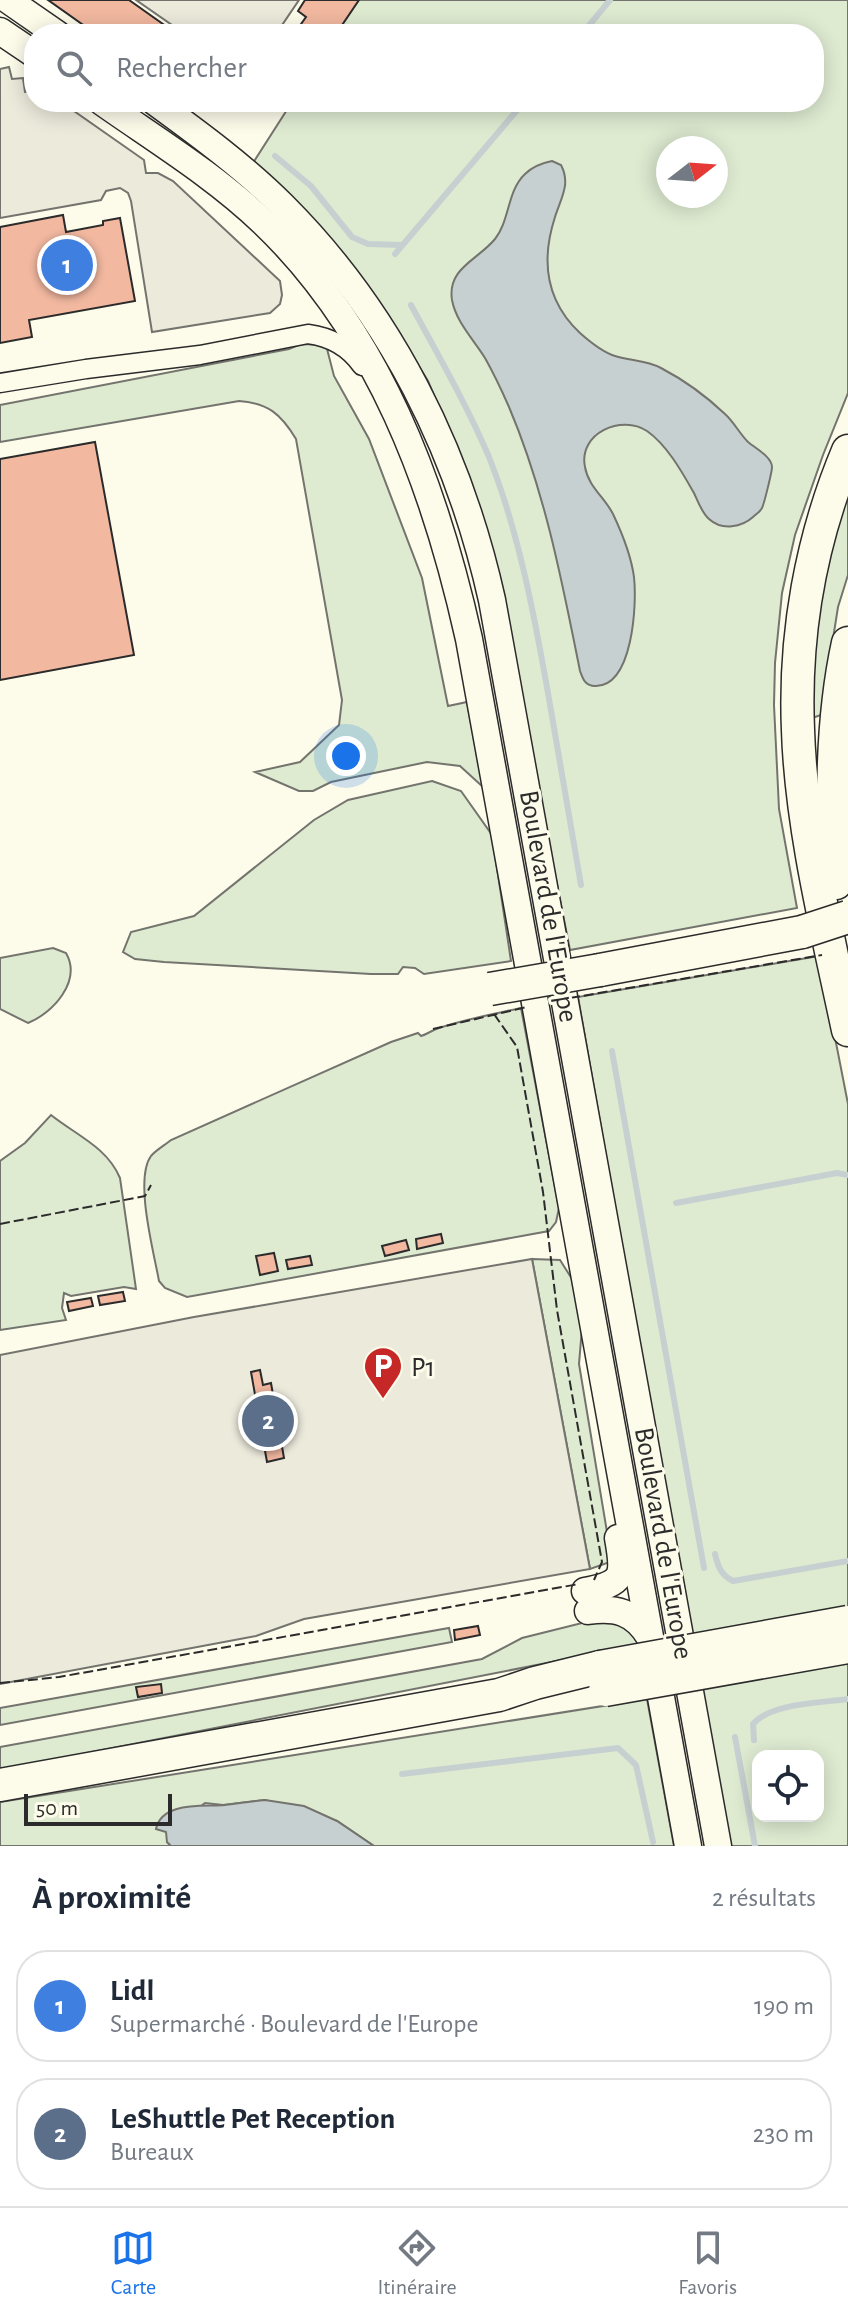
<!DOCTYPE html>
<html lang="fr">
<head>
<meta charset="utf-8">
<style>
	:root { --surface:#fff; --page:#f6f6f7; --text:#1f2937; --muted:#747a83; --line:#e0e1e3; --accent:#1a73e8 }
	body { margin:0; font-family:"Alegreya Sans",sans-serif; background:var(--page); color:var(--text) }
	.controls { position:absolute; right:24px; bottom:24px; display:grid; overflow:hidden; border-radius:16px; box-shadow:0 4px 20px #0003 }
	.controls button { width:72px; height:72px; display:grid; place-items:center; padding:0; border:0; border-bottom:2px solid var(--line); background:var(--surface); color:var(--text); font:40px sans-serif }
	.compass { position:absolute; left:656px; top:136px; width:72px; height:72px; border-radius:50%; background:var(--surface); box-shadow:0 4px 20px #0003; rotate:73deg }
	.scale { position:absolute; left:24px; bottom:20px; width:148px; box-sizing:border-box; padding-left:8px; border:4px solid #2b2b2b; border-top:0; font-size:22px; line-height:28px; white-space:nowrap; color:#2b2b2b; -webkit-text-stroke:6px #fdfbea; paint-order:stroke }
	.you { position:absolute; left:346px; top:756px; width:28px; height:28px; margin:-20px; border:6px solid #fff; border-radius:50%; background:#1a73e8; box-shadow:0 0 0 12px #1a73e833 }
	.badge { display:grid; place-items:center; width:52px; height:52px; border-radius:50%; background:var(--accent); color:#fff; font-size:26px; font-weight:700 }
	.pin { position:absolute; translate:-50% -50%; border:4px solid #fff; box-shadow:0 2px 8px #0006 }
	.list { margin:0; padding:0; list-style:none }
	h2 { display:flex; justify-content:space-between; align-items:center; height:104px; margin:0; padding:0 32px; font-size:34px }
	h2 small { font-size:26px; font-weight:400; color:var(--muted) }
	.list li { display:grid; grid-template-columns:52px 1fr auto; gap:24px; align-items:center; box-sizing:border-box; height:112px; margin:0 16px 16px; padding:0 16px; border:2px solid var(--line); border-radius:32px }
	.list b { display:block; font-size:30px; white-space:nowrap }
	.list p { margin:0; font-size:26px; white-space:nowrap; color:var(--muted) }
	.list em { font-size:26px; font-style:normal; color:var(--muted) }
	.icon { flex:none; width:44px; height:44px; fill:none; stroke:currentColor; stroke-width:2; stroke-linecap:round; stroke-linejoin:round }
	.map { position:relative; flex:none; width:848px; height:1846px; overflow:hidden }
	.search { position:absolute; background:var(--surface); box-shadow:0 4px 20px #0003; left:24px; right:24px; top:24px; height:88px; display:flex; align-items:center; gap:20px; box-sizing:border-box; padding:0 28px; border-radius:32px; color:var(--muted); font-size:30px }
	.sheet { height:360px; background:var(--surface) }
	nav { display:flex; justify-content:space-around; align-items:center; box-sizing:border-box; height:112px; border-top:2px solid var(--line); background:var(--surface); font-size:22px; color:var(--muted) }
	nav a { display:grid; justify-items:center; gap:4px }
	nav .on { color:var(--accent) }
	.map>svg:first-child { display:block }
</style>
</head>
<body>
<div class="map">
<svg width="848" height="1846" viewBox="0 0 848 1846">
	<rect width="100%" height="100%" fill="#fdfbea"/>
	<g fill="#deebd1" stroke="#74746e" stroke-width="2" fill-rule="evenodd">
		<path d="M358 0H848V393L823 455 795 535 782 593 775 663 774 705 779 809 797 908 570 950 495 572 471 484 428 381 391 321 253 163 292 102H814V34H336ZM668 148H716V196H668Z"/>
		<path d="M301 344 326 345 334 376 369 439 422 578 448 706 467 702 483 787 460 766 427 762 331 782 313 791H299L255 772 300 762 339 725 342 700 296 439C281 414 268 403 239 401L0 442V405L289 349Z"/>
		<path d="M848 475V575L838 607 821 715 809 719 814 611Z"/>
		<path d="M432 781 461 791 492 835 511 961 424 974 415 968 403 967 398 974H371L164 962 135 959 123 952 131 932 194 916 314 820 348 800Z"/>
		<path d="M53 948 66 953C82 981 53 1013 28 1023L0 1009V958Z"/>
		<path d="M819 956 848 1104V1609L691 1638 578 997Z"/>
		<path d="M521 1008 559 1208 556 1222 549 1231 187 1297 165 1288 159 1281C154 1253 134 1179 151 1156 156 1150 165 1145 171 1140L391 1042 418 1033 421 1036C428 1034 432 1030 439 1028 466 1019 494 1014 521 1008Z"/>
		<path d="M51 1115C76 1135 107 1147 120 1178L136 1289 124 1287 71 1296 64 1293 62 1308 66 1320 0 1330V1161L25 1143Z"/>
		<path d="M532 1259 560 1260 572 1279 582 1328 579 1364 610 1550V1562L590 1569Z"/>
		<path d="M602 1618C618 1622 633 1628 639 1645L0 1770V1747L482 1659 522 1638Z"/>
		<path d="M449 1628 452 1642 0 1725V1708Z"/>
		<path d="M848 1658V1846H731L701 1685ZM758 1756H818V1816H758Z"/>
		<path d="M647 1699 674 1846H374L337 1821 265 1800 223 1805 205 1803 167 1832V1842L171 1846H0V1802Z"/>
	</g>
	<g fill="#eceadb" stroke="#74746e" stroke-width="2">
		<path d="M136 0H299L276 34H185Z"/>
		<path d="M9 67 12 79 23 78 25 92 34 91V102H61L144 160 146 173H158L173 181 280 281 282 295 280 304 270 313 152 332 131 201 128 193 120 188 106 191 101 200 0 218V69Z"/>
		<path d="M532 1259 590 1569 304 1619 256 1636 0 1684V1355L194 1317Z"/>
	</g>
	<g fill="#c7d0d0" stroke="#74746e" stroke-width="2">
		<path d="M552 161 561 165C571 184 561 198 555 217 541 260 545 300 580 333 589 341 602 352 615 356 631 361 646 360 661 368 684 380 706 396 725 414 734 422 739 433 748 442 755 448 772 457 772 467 772 472 764 504 762 508 760 512 756 514 753 517 742 527 722 531 709 519 702 513 698 502 694 493 682 472 667 445 647 431 622 414 578 433 585 467 588 486 605 498 613 514 622 533 631 555 634 577 637 604 633 687 595 686 585 686 583 679 580 671 562 581 545 492 509 407 502 391 494 374 485 358 474 340 456 322 452 300 447 268 478 260 495 239 510 220 507 191 525 174 533 166 542 163 552 161Z"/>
		<path d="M265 1800 304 1806 337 1821 374 1846H171L167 1842 166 1832 156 1829C162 1801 203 1807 225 1805 238 1804 251 1801 265 1800Z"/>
	</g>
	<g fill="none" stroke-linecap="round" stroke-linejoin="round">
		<g stroke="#c7d0d0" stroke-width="6">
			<path d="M582 34 610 0"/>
			<path d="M275 156 311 186 352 237 368 244 402 245"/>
			<path d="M395 254 524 102"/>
			<path d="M411 305C438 355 467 405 489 457 519 533 534 614 548 693 559 757 570 821 581 885"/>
			<path d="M612 1051 704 1568"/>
			<path d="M676 1203 837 1173 848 1175"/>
			<path d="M715 1554C718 1567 721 1575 733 1581L848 1561"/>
			<path d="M735 1737 755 1846"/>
			<path d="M754 1740 753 1724C771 1703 820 1703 848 1699"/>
			<path d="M402 1774 618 1748 636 1765 653 1842"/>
		</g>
	</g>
	<g fill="#f2b8a0" stroke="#2b2b2b" stroke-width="2">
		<path d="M48 0H129L177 34H96Z"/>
		<path d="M305 0H359L336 34H294L306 17 298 11Z"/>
		<path d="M63 215 66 232 103 225V221L120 218 135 301 29 320 32 337 0 343V227Z"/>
		<path d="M95 442 134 655 0 680V459Z"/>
		<path d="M441 1234 443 1243 417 1249 416 1239Z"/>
		<path d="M406 1240 409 1250 385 1256 382 1246Z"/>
		<path d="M274 1253 278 1271 260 1275 256 1256Z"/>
		<path d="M310 1256 312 1265 288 1269 286 1260Z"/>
		<path d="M123 1292 125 1301 100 1305 98 1296Z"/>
		<path d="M91 1298 93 1306 69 1311 67 1302Z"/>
		<path d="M260 1370 263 1385 271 1383 284 1458 267 1462 251 1372Z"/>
		<path d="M478 1626 480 1635 455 1640 454 1630Z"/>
		<path d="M161 1684 162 1693 138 1697 136 1687Z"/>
	</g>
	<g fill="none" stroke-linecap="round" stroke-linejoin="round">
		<g stroke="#2b2b2b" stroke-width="21">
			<path id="minor" d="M0 383 86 369 200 355 308 334C331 337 349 347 362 366"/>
		</g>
		<g stroke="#2b2b2b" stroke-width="29">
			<g id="secondary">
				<path d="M8 0 57 34"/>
				<path d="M0 31 34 54"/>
				<path d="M102 102C156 140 215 176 263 222 379 333 435 486 469 639L688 1846"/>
				<path d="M155 102C199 134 244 167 283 206 391 314 459 452 492 600L718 1846"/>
				<path d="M585 1591C624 1583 625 1577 618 1538"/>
				<path d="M588 1611C616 1607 634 1612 649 1636"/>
			</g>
		</g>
		<g stroke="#2b2b2b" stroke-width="35">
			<g id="motorway">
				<path d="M848 451C811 539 794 635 798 730 801 828 828 935 848 1030"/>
				<path d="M836 883C831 804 831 721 848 643"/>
				<path d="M600 970 802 932"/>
				<path d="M0 1785 499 1695 535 1683 600 1667"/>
			</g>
		</g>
		<use href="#minor" stroke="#fdfbea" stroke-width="18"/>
		<use href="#secondary" stroke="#fdfbea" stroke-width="26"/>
		<use href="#motorway" stroke="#fdfbea" stroke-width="32"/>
		<g stroke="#2b2b2b" stroke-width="35" stroke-linecap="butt">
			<g id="motorway-bridge">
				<path d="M802 932 848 917"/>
				<path d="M490 989 600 970"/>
				<path d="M600 1667 848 1622"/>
				<path d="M605 1690 848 1647"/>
			</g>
		</g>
		<use href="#motorway-bridge" stroke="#fdfbea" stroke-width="32"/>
		<g stroke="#2b2b2b" stroke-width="2" stroke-dasharray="10 4" stroke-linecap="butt">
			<path d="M570 998 822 955"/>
			<path d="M494 1014 517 1047 543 1192 557 1310 602 1562 594 1580"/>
			<path d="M433 1029 527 1007"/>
			<path d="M0 1224 145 1196 151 1185"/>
			<path d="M0 1683 59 1677 579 1584"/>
		</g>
	</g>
	<defs>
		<g id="parking-pin" transform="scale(2)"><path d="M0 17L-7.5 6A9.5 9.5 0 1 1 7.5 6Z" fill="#c62828" stroke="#fdfbea"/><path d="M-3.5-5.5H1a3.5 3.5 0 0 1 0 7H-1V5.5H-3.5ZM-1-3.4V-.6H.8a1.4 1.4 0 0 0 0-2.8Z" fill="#fff"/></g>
	</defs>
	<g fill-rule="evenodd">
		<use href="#parking-pin" x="383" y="1366"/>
	</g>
	<g text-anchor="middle" stroke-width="6" stroke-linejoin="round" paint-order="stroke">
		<g font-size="28" fill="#2b2b2b" stroke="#fdfbea">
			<text transform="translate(550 906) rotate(80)" y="10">Boulevard de l'Europe</text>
			<text transform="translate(665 1543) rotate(80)" y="10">Boulevard de l'Europe</text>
		</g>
		<g font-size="28" fill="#2b2b2b" stroke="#fdfbea" text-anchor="start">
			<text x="411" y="1376">P1</text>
		</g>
	</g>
</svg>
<div class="controls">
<button><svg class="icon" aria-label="locate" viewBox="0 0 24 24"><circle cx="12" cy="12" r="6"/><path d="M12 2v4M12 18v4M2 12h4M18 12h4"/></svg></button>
</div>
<svg class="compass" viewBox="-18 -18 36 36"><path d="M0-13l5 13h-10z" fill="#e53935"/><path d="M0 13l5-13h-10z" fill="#747a83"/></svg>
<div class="scale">50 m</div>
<div class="you"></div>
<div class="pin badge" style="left:67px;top:265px;background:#3f7fe0">1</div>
<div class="pin badge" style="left:268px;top:1421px;background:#5c6f8a">2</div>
<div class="search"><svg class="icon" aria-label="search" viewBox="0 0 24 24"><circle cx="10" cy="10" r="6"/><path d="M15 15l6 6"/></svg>Rechercher</div>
</div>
<section class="sheet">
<h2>À proximité<small>2 résultats</small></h2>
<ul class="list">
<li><span class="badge" style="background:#3f7fe0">1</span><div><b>Lidl</b><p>Supermarché · Boulevard de l'Europe</p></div><em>190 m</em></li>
<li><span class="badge" style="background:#5c6f8a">2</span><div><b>LeShuttle Pet Reception</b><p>Bureaux</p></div><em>230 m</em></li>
</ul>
</section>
<nav>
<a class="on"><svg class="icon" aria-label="map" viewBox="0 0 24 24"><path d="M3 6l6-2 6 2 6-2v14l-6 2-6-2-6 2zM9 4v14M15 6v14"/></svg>Carte</a>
<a><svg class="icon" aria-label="directions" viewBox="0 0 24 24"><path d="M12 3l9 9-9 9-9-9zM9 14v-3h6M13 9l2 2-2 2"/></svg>Itinéraire</a>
<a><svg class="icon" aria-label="saved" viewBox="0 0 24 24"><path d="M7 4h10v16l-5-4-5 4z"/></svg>Favoris</a>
</nav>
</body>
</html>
